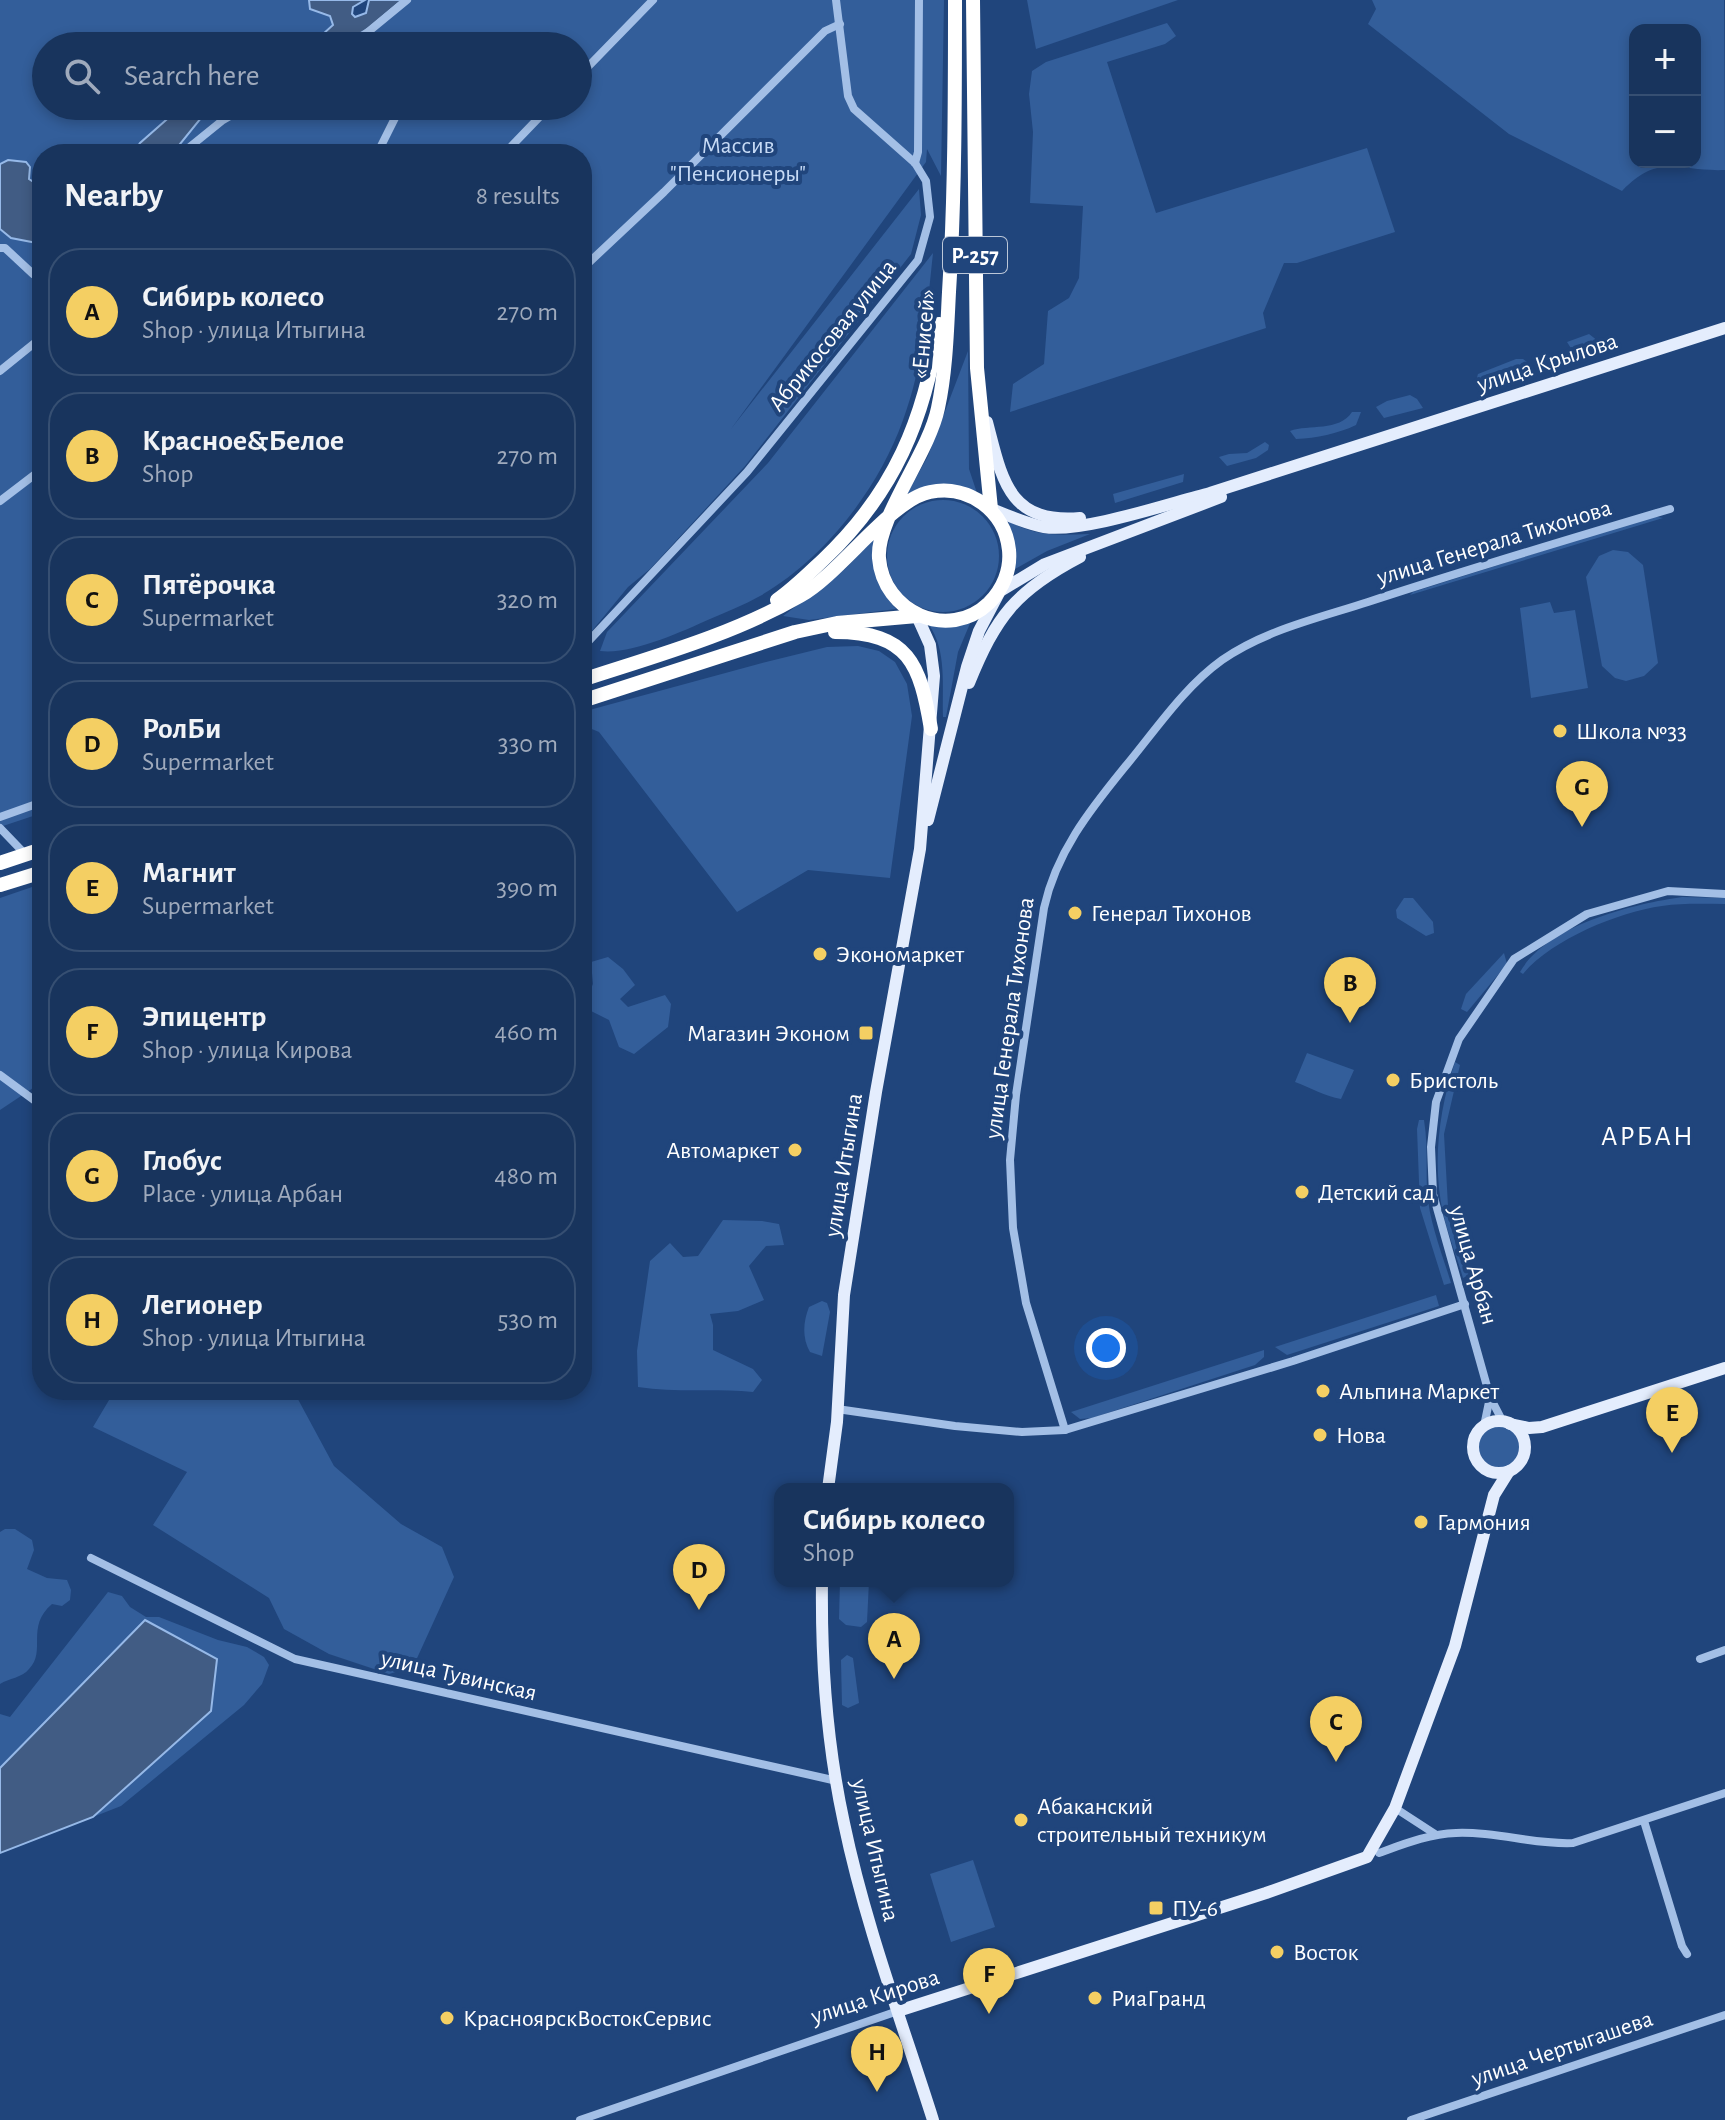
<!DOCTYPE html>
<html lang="en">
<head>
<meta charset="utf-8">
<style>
	:root { --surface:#18345d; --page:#213c63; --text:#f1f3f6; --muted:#9faabc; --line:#364f72; --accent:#f4cf63 }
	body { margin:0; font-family:"Alegreya Sans",sans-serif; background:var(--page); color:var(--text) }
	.controls { position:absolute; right:24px; top:24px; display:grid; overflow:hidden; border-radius:16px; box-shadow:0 4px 12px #0003 }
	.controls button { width:72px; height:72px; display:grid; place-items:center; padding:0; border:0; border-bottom:2px solid var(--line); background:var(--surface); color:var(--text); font:40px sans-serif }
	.you { position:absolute; left:1106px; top:1348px; width:28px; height:28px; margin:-20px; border:6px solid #fff; border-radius:50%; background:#1a73e8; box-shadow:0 0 0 12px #1a73e833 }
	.badge { display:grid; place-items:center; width:52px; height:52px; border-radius:50%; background:var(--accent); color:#111; font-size:26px; font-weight:700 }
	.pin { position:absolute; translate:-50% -66px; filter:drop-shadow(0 2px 4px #0008) }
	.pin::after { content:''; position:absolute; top:42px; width:28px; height:24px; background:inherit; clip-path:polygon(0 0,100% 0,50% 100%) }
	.popup { position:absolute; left:774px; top:1483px; width:240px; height:104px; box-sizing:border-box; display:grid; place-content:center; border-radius:16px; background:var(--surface); filter:drop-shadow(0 2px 6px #0005); font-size:26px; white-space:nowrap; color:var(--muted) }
	.popup b { font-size:30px; color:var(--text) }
	.popup::after { content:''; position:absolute; left:50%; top:100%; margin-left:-16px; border:16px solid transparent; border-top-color:var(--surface) }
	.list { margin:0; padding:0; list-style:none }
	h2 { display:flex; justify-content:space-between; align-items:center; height:104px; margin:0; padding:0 32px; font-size:34px }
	h2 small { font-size:26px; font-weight:400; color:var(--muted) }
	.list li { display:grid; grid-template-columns:52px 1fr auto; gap:24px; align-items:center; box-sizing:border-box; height:128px; margin:0 16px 16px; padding:0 16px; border:2px solid var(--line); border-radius:32px }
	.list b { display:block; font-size:30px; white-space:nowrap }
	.list p { margin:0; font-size:26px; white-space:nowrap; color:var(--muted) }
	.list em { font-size:26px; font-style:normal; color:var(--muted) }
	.icon { flex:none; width:44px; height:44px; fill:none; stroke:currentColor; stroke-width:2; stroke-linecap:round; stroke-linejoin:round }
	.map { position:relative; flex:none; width:1725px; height:2120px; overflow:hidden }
	.search { position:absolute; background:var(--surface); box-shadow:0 4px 12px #0003; left:32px; top:32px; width:560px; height:88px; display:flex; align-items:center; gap:20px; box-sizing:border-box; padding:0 28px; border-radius:44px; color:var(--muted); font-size:30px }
	.panel { position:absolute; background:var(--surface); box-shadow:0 4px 12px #0003; left:32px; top:144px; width:560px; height:1256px; border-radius:32px }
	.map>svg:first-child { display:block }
</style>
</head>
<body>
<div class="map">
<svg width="1725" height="2120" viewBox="0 0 1725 2120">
	<rect width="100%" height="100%" fill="#20457c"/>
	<g fill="#335e9a" fill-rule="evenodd">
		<path d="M0 0H309L310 9 330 16 333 25 322 35 303 46H46V106H182L140 143 133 154H42V180L32 181 28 176 30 167 26 162 8 160 0 164Z"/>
		<path d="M402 0H944L941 176 927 149 926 162 731 429 919 189 921 215 911 254 745 466 650 569 628 587 582 643V154H172L205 113 219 106H578V46H338L369 28Z"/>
		<path d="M1027 0H1178L1036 49Z"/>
		<path d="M1372 0H1724L1725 170C1677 172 1660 152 1622 191L1509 134 1368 24 1376 9ZM1635 30H1695V162H1635Z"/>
		<path d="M1167 23 1176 36 1165 44 1107 62 1156 213 1367 148 1395 232 1297 263H1284L1263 313 1266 328 1010 412 1013 384 1044 364 1048 311 1069 298 1079 278 1083 206 1030 203 1033 132 1029 94 1032 71 1046 62Z"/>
		<path d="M0 229 11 238 42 244V813L0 827Z"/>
		<path d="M933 253C927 309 923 367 903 420 878 490 824 559 760 596 744 605 726 612 710 619 681 632 631 655 600 651L607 632 768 463Z"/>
		<path d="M1589 334 1598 341 1595 351 1583 356 1574 353 1567 342Z"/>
		<path d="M968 351 969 469 977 493C952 483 933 483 907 494L928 456Z"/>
		<path d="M1516 359H1523L1530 364 1529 375 1492 387 1480 386 1476 381 1478 374Z"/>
		<path d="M1410 395 1417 399 1423 408 1384 418 1376 407 1387 401Z"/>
		<path d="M1352 412H1361L1356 425C1337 434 1317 438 1296 439L1290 431C1309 424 1339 432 1352 412Z"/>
		<path d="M1265 442 1269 445 1268 450 1256 458 1227 466 1219 457 1229 454 1247 453Z"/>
		<path d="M1184 474 1183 482 1115 503 1113 494Z"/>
		<circle cx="943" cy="556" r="56"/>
		<path d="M1653 516 1663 518 1410 595 1413 592Z"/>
		<path d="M1008 521C1038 537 1056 535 1090 534L1047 551 1015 569 1014 544Z"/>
		<path d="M874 539C871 568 878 587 896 609L809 620 783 616 845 569Z"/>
		<path d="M1613 550 1628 552 1643 565 1658 663 1644 676 1626 681 1615 678 1602 666 1586 577 1599 556Z"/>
		<path d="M1550 602 1554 613 1575 610 1588 688 1531 698 1520 608Z"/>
		<path d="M971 621 958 652 946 717H943C942 687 947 650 929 625Z"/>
		<path d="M858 646 879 651 895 662 907 684 912 716 890 878 808 870 737 912 599 732 582 725V712L766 662 827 647Z"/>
		<path d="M35 886 42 917V1082L0 1110V898Z"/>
		<path d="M1682 897 1725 898V904C1704 904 1682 903 1662 906 1618 912 1551 940 1523 974L1520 972C1547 925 1633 904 1682 897Z"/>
		<path d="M1404 898H1413L1433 922 1434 933 1426 936 1397 918 1396 910Z"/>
		<path d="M1504 953 1507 964 1467 1012 1461 1009 1466 994Z"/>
		<path d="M608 957 623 969 635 985 620 999 628 1007 665 995 671 1004 668 1027 634 1054 619 1047 609 1020 583 1007 593 984 591 962Z"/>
		<path d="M1307 1053 1354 1070 1341 1099C1325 1096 1311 1088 1295 1082Z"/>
		<path d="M1455 1062 1460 1065 1444 1134 1448 1206 1469 1275 1463 1278C1457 1257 1448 1235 1443 1213 1432 1163 1439 1110 1455 1062Z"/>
		<path d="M1419 1120H1424C1428 1144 1426 1167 1427 1190 1429 1222 1442 1253 1451 1283L1444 1285 1420 1208 1417 1129Z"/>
		<path d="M723 1220 762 1221 779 1224 784 1245 766 1246 749 1266 764 1300 738 1311 710 1314 713 1325V1350L753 1369 762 1380 753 1392C714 1388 676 1393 638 1387L637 1351 650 1261 670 1243 683 1257 698 1256Z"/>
		<path d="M1436 1295 1439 1306 1287 1355 1275 1347Z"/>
		<path d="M822 1301 827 1303 830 1312 822 1356 810 1352C802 1338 803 1322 809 1307Z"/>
		<path d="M1264 1350V1357L1255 1365 1092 1418 1080 1419 1071 1412Z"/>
		<path d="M115 1390H293L334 1466 401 1524 442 1547 454 1577 413 1667 389 1674 329 1654 284 1629 269 1598 153 1525 187 1472 93 1427Z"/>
		<circle cx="1499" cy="1448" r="22"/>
		<path d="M5 1529H15L32 1540 34 1550 27 1569 47 1578 67 1580 71 1590 70 1600 62 1606 52 1604C25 1627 47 1651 29 1669 22 1678 9 1678 0 1684V1532Z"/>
		<path d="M840 1581H869L867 1622 861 1627 846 1625 839 1619Z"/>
		<path d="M108 1592 122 1596 130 1607 146 1617H159L218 1640 247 1647 264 1657 269 1665 262 1684 244 1705 121 1806 93 1817 211 1711 180 1639 145 1620 0 1768V1714L10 1717Z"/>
		<path d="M847 1655 853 1658 859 1703 848 1708 842 1705 841 1660Z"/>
		<path d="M973 1860 995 1927 951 1942 930 1874Z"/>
	</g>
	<g fill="#415c84" stroke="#96b9e8" stroke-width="2">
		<path d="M309 0H365L353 7 352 14 355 17 366 13 369 0H402L369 28 338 46H303L322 35 333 25 330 16 310 9Z"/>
		<path d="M182 106H219L205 113 172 154H133L140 143Z"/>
		<path d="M8 160 26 162 30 167 29 179 32 181 42 180V244L11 238 0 229V164Z"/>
		<path d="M145 1620 217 1659 211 1711 93 1817 0 1853V1768Z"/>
	</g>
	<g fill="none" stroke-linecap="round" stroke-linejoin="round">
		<g stroke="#a3bfe6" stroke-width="8">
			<path d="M351 46 407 0"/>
			<path d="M578 77 653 0"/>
			<path d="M181 154 223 120 247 106"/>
			<path d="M377 154 401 106"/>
			<path d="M504 154 550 106"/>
			<path d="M915 163 918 152 919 0"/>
			<path d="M0 248H5L33 274 42 267"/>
			<path d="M582 269 664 192 825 31 840 24"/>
			<path d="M0 371 42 337"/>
			<path d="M0 501 42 469"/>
			<path d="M582 654 584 646 747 472 918 260 930 217 926 181 915 163 854 109 848 96 836 0"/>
			<path d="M0 817 42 802"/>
			<path d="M0 828 25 854"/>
			<path d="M0 1075 38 1103"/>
			<path d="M837 1409 955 1426 1022 1432 1065 1430 1293 1361 1465 1304"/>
			<path d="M1503 1422 1490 1397 1433 1194 1431 1147 1436 1102 1459 1039 1514 959 1587 914 1668 891 1725 894"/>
			<path d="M1484 1426 1489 1402"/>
			<path d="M1065 1430 1026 1303 1013 1228 1010 1160 1016 1095 1044 908C1056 853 1089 811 1124 768 1155 731 1183 688 1222 660 1265 630 1319 618 1368 602 1468 569 1569 539 1670 509"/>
			<path d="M91 1558 295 1659 837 1781"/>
			<path d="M1700 1659 1725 1650"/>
			<path d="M1395 1808 1435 1834"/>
			<path d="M1644 1821 1682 1946 1687 1954"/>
			<path d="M1379 1853C1404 1844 1429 1834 1456 1833 1496 1831 1534 1845 1573 1843L1725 1793"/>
			<path d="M580 2120 898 2011"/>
			<path d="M1411 2120 1725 2015"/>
		</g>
		<g stroke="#e4edfd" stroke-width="12">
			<path d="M987 422C1002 479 1008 524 1080 518"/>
			<path d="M991 509C1008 515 1026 524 1044 527 1083 533 1170 503 1210 493L1725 328"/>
			<path d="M969 683C996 617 1015 591 1080 557"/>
			<path d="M928 820 967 667 979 631 1000 591 1045 564 1221 497"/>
			<circle cx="1499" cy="1447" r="26"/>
			<path d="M1510 1424 1529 1428 1542 1427 1725 1368"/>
			<path d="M828 1489 837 1422 844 1295 876 1092 920 849 934 676 930 645 917 616"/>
			<path d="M822 1581C821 1661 827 1745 844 1823 865 1924 902 2022 933 2120"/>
			<path d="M898 2011 1266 1893 1367 1857 1395 1808 1455 1646 1494 1495 1509 1471"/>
		</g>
		<g stroke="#fff" stroke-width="14">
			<path d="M973 0 977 368 991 509"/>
			<path d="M777 600C793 589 808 574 823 560 894 493 925 419 939 324"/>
			<path d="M835 632C909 632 920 664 931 729"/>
			<path d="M582 680C655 656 732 635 800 596 841 573 890 500 930 492 969 484 1005 511 1009 550 1011 570 1003 589 989 603 948 642 883 612 879 558 876 519 929 453 938 408 946 371 947 330 949 292 955 195 955 98 955 0"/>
			<path d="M582 701 795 632 837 623 917 616"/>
			<path d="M0 863 42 849"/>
			<path d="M0 885 42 872"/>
		</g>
	</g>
	<g fill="#f4cf63" stroke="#20457c" stroke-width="3">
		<circle cx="1560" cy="731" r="8"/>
		<circle cx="1075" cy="913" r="8"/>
		<circle cx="820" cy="954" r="8"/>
		<rect x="858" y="1025" width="16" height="16" rx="4"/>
		<circle cx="1393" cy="1080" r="8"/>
		<circle cx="795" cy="1150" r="8"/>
		<circle cx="1302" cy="1192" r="8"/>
		<circle cx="1323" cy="1391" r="8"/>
		<circle cx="1320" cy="1435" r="8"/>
		<circle cx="1421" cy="1522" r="8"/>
		<circle cx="1021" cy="1820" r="8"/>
		<rect x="1148" y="1900" width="16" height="16" rx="4"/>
		<circle cx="1277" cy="1952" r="8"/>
		<circle cx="1095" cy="1998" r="8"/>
		<circle cx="447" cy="2018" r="8"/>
	</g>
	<g text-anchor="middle" stroke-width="8" stroke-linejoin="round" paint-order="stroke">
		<rect fill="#20457c" stroke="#bcc7d8" stroke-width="2" x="943" y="237" width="64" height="36" rx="6"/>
		<g font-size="22" font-weight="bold" fill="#fff">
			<text x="975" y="263">Р-257</text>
		</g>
		<g font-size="24" fill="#c6daf5" stroke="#20457c">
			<text x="738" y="153">Массив<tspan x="738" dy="28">"Пенсионеры"</tspan></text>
		</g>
		<g font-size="24" fill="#fff" stroke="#20457c">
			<text transform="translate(923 334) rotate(-85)" y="8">«Енисей»</text>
			<text transform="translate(832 335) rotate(-51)" y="8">Абрикосовая улица</text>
			<text transform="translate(1547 362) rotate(-18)" y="8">улица Крылова</text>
			<text transform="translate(1494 542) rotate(-17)" y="8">улица Генерала Тихонова</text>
			<text transform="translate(1009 1018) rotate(-82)" y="8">улица Генерала Тихонова</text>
			<text transform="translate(843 1165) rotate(-81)" y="8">улица Итыгина</text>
			<text transform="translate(1474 1265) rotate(74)" y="8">улица Арбан</text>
			<text transform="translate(459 1675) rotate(13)" y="8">улица Тувинская</text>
			<text transform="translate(876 1850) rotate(77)" y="8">улица Итыгина</text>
			<text transform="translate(875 1996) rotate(-18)" y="8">улица Кирова</text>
			<text transform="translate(1562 2048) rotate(-19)" y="8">улица Чертыгашева</text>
		</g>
		<g font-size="24" fill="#fff" stroke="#20457c" text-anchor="start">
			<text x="1576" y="739">Школа №33</text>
			<text x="1091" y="921">Генерал Тихонов</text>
			<text x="836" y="962">Экономаркет</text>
			<text x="850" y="1041" text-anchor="end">Магазин Эконом</text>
			<text x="1409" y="1088">Бристоль</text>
			<text x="779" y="1158" text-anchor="end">Автомаркет</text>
			<text x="1318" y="1200">Детский сад</text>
			<text x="1339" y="1399">Альпина Маркет</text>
			<text x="1336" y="1443">Нова</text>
			<text x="1437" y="1530">Гармония</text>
			<text x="1037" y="1814">Абаканский<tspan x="1037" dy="28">строительный техникум</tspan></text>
			<text x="1172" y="1916">ПУ-6</text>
			<text x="1293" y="1960">Восток</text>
			<text x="1111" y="2006">РиаГранд</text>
			<text x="463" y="2026">КрасноярскВостокСервис</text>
		</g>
		<g font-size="28" letter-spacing="2" fill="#fff" stroke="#20457c">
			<text x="1648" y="1145">АРБАН</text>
		</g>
	</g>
</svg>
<div class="controls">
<button>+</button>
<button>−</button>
</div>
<div class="you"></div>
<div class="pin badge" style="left:894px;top:1679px">A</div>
<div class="popup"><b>Сибирь колесо</b>Shop</div>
<div class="pin badge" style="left:1350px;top:1023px">B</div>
<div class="pin badge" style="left:1336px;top:1762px">C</div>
<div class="pin badge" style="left:699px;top:1610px">D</div>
<div class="pin badge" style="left:1672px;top:1453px">E</div>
<div class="pin badge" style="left:989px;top:2014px">F</div>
<div class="pin badge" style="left:1582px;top:827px">G</div>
<div class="pin badge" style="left:877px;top:2092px">H</div>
<div class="search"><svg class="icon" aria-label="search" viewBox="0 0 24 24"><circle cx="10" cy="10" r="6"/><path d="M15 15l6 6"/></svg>Search here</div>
<section class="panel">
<h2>Nearby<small>8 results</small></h2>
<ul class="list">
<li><span class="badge">A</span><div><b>Сибирь колесо</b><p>Shop · улица Итыгина</p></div><em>270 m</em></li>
<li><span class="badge">B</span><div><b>Красное&amp;Белое</b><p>Shop</p></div><em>270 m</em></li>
<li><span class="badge">C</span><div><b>Пятёрочка</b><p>Supermarket</p></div><em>320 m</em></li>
<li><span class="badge">D</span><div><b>РолБи</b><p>Supermarket</p></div><em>330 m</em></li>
<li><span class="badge">E</span><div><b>Магнит</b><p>Supermarket</p></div><em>390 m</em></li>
<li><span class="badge">F</span><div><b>Эпицентр</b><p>Shop · улица Кирова</p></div><em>460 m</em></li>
<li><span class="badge">G</span><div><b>Глобус</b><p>Place · улица Арбан</p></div><em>480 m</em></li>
<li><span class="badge">H</span><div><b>Легионер</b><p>Shop · улица Итыгина</p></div><em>530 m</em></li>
</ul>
</section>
</div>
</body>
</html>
